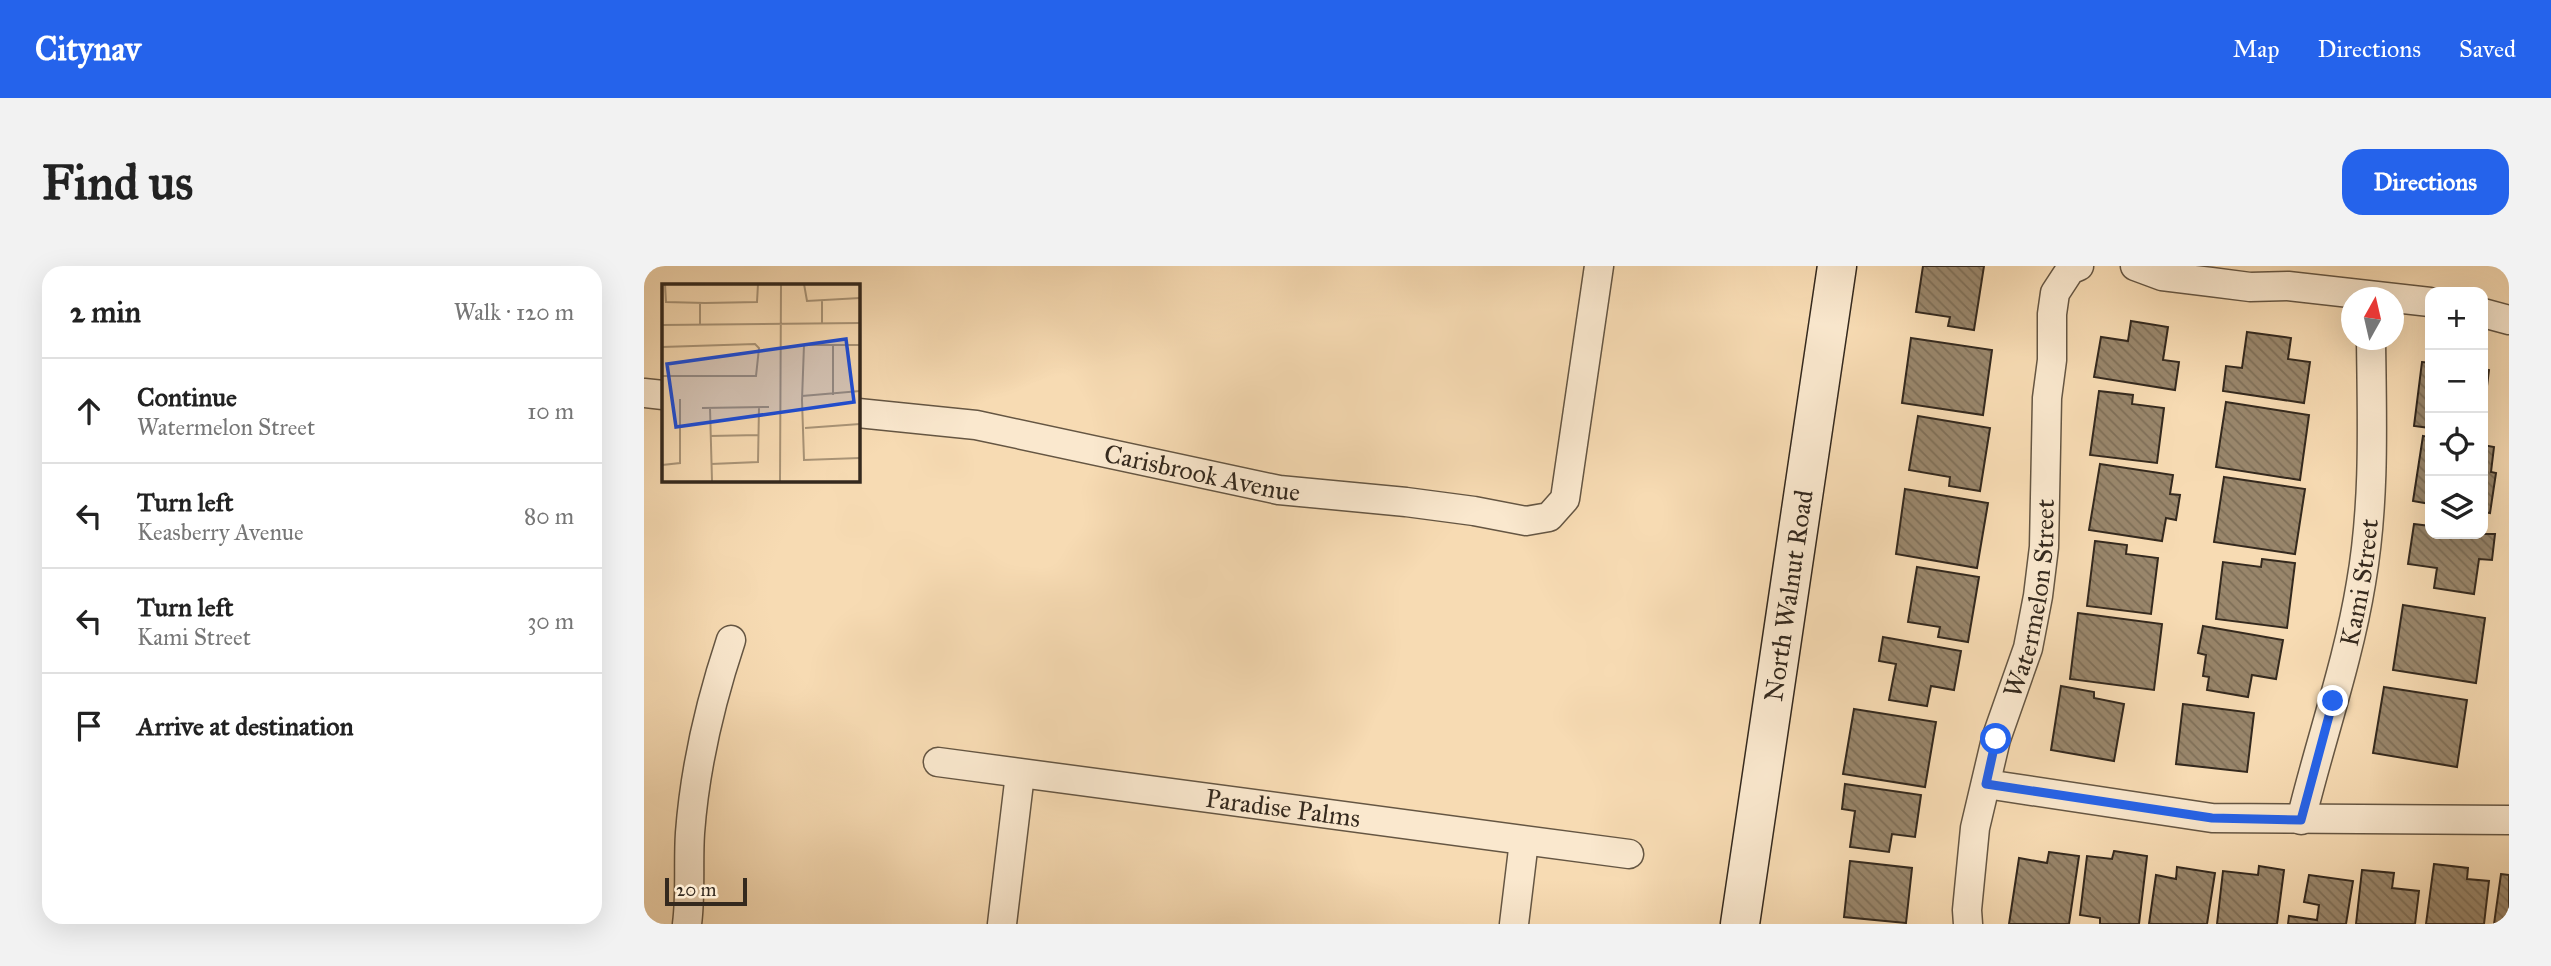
<!DOCTYPE html>
<html lang="en">
<head>
<meta charset="utf-8">
<style>
	:root { --surface:#fff; --page:#f2f2f2; --text:#222; --muted:#767676; --line:#e0e0e0; --accent:#2563eb }
	body { margin:0; font-family:"IM FELL Great Primer",serif; background:var(--page); color:var(--text) }
	.controls { position:absolute; right:21px; top:21px; display:grid; overflow:hidden; border-radius:14px; box-shadow:0 7px 28px #0002 }
	.controls button { width:63px; height:63px; display:grid; place-items:center; padding:0; border:0; border-bottom:2px solid var(--line); background:var(--surface); color:var(--text); font:35px sans-serif }
	.compass { position:absolute; left:1697px; top:21px; width:63px; height:63px; border-radius:50%; background:var(--surface); box-shadow:0 7px 28px #0002; rotate:8deg }
	.scale { position:absolute; left:21px; bottom:18px; width:82px; box-sizing:border-box; padding-left:7px; border:4px solid #34291e; border-top:0; font-size:19px; line-height:24px; white-space:nowrap; color:#34291e; -webkit-text-stroke:5px #fae8ce; paint-order:stroke }
	.stop { position:absolute; width:21px; height:21px; margin:-16px; border:5px solid #2563eb; border-radius:50%; background:#fff }
	.stop.end { background:#2563eb; border-color:#fff; box-shadow:0 2px 7px #0008 }
	.list { margin:0; padding:0; list-style:none }
	h2 { display:flex; justify-content:space-between; align-items:center; height:91px; margin:0; padding:0 28px; font-size:30px }
	h2 small { font-size:23px; font-weight:400; color:var(--muted) }
	.list li { display:grid; grid-template-columns:46px 1fr auto; gap:21px; align-items:center; box-sizing:border-box; height:105px; padding:0 28px; border-top:2px solid var(--line) }
	.list b { display:block; font-size:26px; white-space:nowrap }
	.list p { margin:0; font-size:23px; white-space:nowrap; color:var(--muted) }
	.list em { font-size:23px; font-style:normal; color:var(--muted) }
	.icon { flex:none; width:38px; height:38px; fill:none; stroke:currentColor; stroke-width:2; stroke-linecap:round; stroke-linejoin:round }
	.map { position:relative; flex:none; width:1865px; height:658px; overflow:hidden; border-radius:21px }
	header { display:flex; align-items:center; gap:42px; box-sizing:border-box; height:98px; padding:0 35px; background:var(--accent); color:#fff }
	header strong { font-size:33px }
	nav { display:flex; gap:38px; margin-inline-start:auto; font-size:24px }
	.intro { display:flex; align-items:center; justify-content:space-between; box-sizing:border-box; height:168px; padding:0 42px }
	h1 { margin:0; font-size:49px }
	.button { padding:18px 32px; border-radius:21px; background:var(--accent); color:#fff; font-size:24px; font-weight:700 }
	main { display:flex; gap:42px; padding:0 42px }
	aside { flex:1; background:var(--surface); border-radius:21px; box-shadow:0 7px 28px #0002 }
	.map>svg:first-child { display:block }
</style>
</head>
<body>
<header>
<strong>Citynav</strong>
<nav><a>Map</a><a>Directions</a><a>Saved</a></nav>
</header>
<div class="intro"><h1>Find us</h1><a class="button">Directions</a></div>
<main>
<aside>
<h2>2 min<small>Walk · 120 m</small></h2>
<ul class="list">
<li><svg class="icon" aria-label="ahead" viewBox="0 0 24 24"><path d="M12 20V5M6 11l6-6 6 6"/></svg><div><b>Continue</b><p>Watermelon Street</p></div><em>10 m</em></li>
<li><svg class="icon" aria-label="left" viewBox="0 0 24 24"><path d="M17 20v-9H6M10 6l-5 5 5 5"/></svg><div><b>Turn left</b><p>Keasberry Avenue</p></div><em>80 m</em></li>
<li><svg class="icon" aria-label="left" viewBox="0 0 24 24"><path d="M17 20v-9H6M10 6l-5 5 5 5"/></svg><div><b>Turn left</b><p>Kami Street</p></div><em>30 m</em></li>
<li><svg class="icon" aria-label="arrive" viewBox="0 0 24 24"><path d="M6 21V4h12l-3 4 3 4H6"/></svg><div><b>Arrive at destination</b></div></li>
</ul>
</aside>
<div class="map">
<svg width="1865" height="658" viewBox="0 0 1865 658">
	<defs>
		<pattern id="building-back-hatch" width="6" height="6" patternUnits="userSpaceOnUse" patternTransform="scale(1.75)"><rect width="6" height="6" fill="#99866b"/><path d="M-1 5l2 2M0 0l6 6M5-1l2 2" fill="none" stroke="#7e6e57"/></pattern>
	</defs>
	<rect width="100%" height="100%" fill="#f7dbb3"/>
	<filter id="stains"><feTurbulence type="fractalNoise" baseFrequency=".00286" numOctaves="4"/><feColorMatrix values="0 0 0 0 .2 0 0 0 0 .09 0 0 0 0 .02 0 0 0 .5 -.17"/></filter>
	<radialGradient id="worn" r=".72"><stop offset=".6" stop-color="#630" stop-opacity="0"/><stop offset="1" stop-color="#630" stop-opacity=".3"/></radialGradient>
	<g fill="url(#building-back-hatch)" stroke="#34291e" stroke-width="2">
		<path d="M1279 0H1340L1330 64 1304 60 1306 51 1272 46Z"/>
		<path d="M1487 55 1524 61 1519 94 1535 96 1531 124 1450 111 1457 71 1484 75Z"/>
		<path d="M1603 66 1647 72 1644 93 1666 96 1660 137 1579 125 1582 100 1598 102Z"/>
		<path d="M1267 72 1348 84 1339 149 1258 137Z"/>
		<path d="M1778 96 1786 97V162L1770 160Z"/>
		<path d="M1839 103 1845 104 1839 152Z"/>
		<path d="M1455 125 1489 129 1488 138 1520 142 1513 197 1446 189Z"/>
		<path d="M1582 136 1665 149 1656 214 1572 201Z"/>
		<path d="M1274 150 1346 162 1336 225 1305 220 1306 211 1265 204Z"/>
		<path d="M1779 170 1786 171V238L1769 235Z"/>
		<path d="M1839 179 1850 181 1847 206 1852 207 1846 247 1839 246Z"/>
		<path d="M1456 198 1529 209 1526 228 1536 229 1532 254 1522 252 1518 275 1445 264Z"/>
		<path d="M1580 211 1661 223 1651 288 1570 276Z"/>
		<path d="M1261 223 1344 237 1333 302 1252 288Z"/>
		<path d="M1770 258 1786 260V268H1851L1848 294 1835 293 1830 328 1790 322 1793 302 1764 298Z"/>
		<path d="M1451 275 1483 279 1482 288 1514 292 1507 348 1443 340Z"/>
		<path d="M1618 293 1651 297 1643 362 1572 353 1579 296 1617 301Z"/>
		<path d="M1273 301 1335 311 1324 376 1294 371 1296 361 1264 356Z"/>
		<path d="M1759 339 1841 352 1832 417 1749 404Z"/>
		<path d="M1434 347 1518 358 1510 424 1426 413Z"/>
		<path d="M1559 360 1639 374 1632 413 1608 409 1604 431 1563 424 1565 411 1559 410 1562 389 1554 387Z"/>
		<path d="M1239 371 1317 385 1310 424 1287 420 1283 440 1245 434 1252 398 1235 395Z"/>
		<path d="M1417 420 1450 426V432L1480 438 1470 495 1407 484Z"/>
		<path d="M1740 421 1823 434 1813 501 1729 487Z"/>
		<path d="M1539 438 1610 447 1603 506 1532 498Z"/>
		<path d="M1210 443 1292 456 1281 521 1199 508Z"/>
		<path d="M1201 518 1277 529 1271 571 1248 568 1245 586 1206 581 1211 545 1198 543Z"/>
		<path d="M1470 585 1503 590 1495 658H1456V652L1436 649 1443 590 1468 593Z"/>
		<path d="M1405 586 1435 590 1425 658H1365L1375 592 1403 597Z"/>
		<path d="M1206 595 1268 602 1262 657 1200 651Z"/>
		<path d="M1790 598 1824 602 1823 613 1845 615 1840 658H1782Z"/>
		<path d="M1615 600 1640 604 1633 658H1573L1579 605 1614 609Z"/>
		<path d="M1533 601 1571 607 1563 658H1505L1512 609 1532 613Z"/>
		<path d="M1718 604 1750 607 1748 622 1775 625 1771 658H1712Z"/>
		<path d="M1857 608 1865 609V658H1850Z"/>
		<path d="M1665 609 1709 615 1702 658H1644L1645 650 1673 654 1675 639 1660 636Z"/>
	</g>
	<g fill="none" stroke-linecap="round" stroke-linejoin="round">
		<g stroke="#655643" stroke-width="31">
			<g id="street">
				<path d="M1491 0 1518 10 1567 16 1606 21 1644 20 1786 36"/>
				<path d="M1839 47 1865 54"/>
				<path d="M0 127 19 129"/>
				<path id="s1" d="M214 147 332 159 635 224 762 236 830 245 882 255 905 251 921 233 955 0"/>
				<path id="s2" d="M294 496 985 588"/>
				<path d="M1342 518 1568 552 1865 554"/>
				<path id="s3" d="M1657 554C1676 475 1704 397 1717 317 1731 237 1728 155 1727 74"/>
				<path d="M43 658C47 628 44 597 46 567 51 500 66 437 87 374"/>
				<path d="M358 658 376 508"/>
				<path d="M870 658 880 575"/>
				<path id="s4" d="M1324 658 1323 644 1331 562 1352 473 1384 382 1394 330 1400 281 1403 132 1408 94V48L1411 27 1426 4 1435 0"/>
			</g>
		</g>
		<g stroke="#34291e" stroke-width="41">
			<g id="secondary">
				<path id="s5" d="M1096 658 1193 0"/>
			</g>
		</g>
		<use href="#street" stroke="#fae8ce" stroke-width="28"/>
		<use href="#secondary" stroke="#fae8ce" stroke-width="38"/>
	</g>
	<g fill="none" stroke-linecap="round" stroke-linejoin="round">
		<path stroke="#2563eb" stroke-width="9" d="M1352 473 1342 518 1568 552 1657 554 1689 435"/>
	</g>
	<g text-anchor="middle" stroke-width="5" stroke-linejoin="round" paint-order="stroke">
		<g font-size="26" fill="#34291e" stroke="#fae8ce">
			<text dy="9" stroke="none"><textPath href="#s1" startOffset="350">Carisbrook Avenue</textPath></text>
			<text dy="9" stroke="none"><textPath href="#s3" startOffset="245">Kami Street</textPath></text>
			<text dy="9" stroke="none"><textPath href="#s5" startOffset="332">North Walnut Road</textPath></text>
			<text dy="9" stroke="none"><textPath href="#s4" startOffset="334">Watermelon Street</textPath></text>
			<text dy="9" stroke="none"><textPath href="#s2" startOffset="348">Paradise Palms</textPath></text>
		</g>
	</g>
	<g transform="translate(18 18)">
		<rect width="198" height="198" fill="#f7dbb3"/>
		<path fill="none" stroke="#a99477" stroke-width="2" d="M3 0 4 18 43 19 95 18 96 0M142 0 145 17 198 14M160 17V39M0 41 198 39M38 41V19M171 60V111M198 61H142L140 116 142 176 198 174M0 63 93 60 97 64 94 92H0M140 112 198 107M40 124 107 123M48 124 50 197M143 144 198 140M48 152 97 151M49 180 96 178 97 123M0 181 18 179V115M118 197 119 0"/>
		<path fill="#1d4ed8" fill-opacity="0.15" stroke="#1d4ed8" stroke-width="3.5" d="M184 55 192 118 14 143 5 80Z"/>
		<rect width="198" height="198" fill="none" stroke="#34291e" stroke-width="3.5"/>
	</g>
	<rect width="100%" height="100%" filter="url(#stains)"/>
	<rect width="100%" height="100%" fill="url(#worn)"/>
</svg>
<div class="controls">
<button>+</button>
<button>−</button>
<button><svg class="icon" aria-label="locate" viewBox="0 0 24 24"><circle cx="12" cy="12" r="6"/><path d="M12 2v4M12 18v4M2 12h4M18 12h4"/></svg></button>
<button><svg class="icon" aria-label="layers" viewBox="0 0 24 24"><path d="M12 4l9 5-9 5-9-5zM3 14l9 5 9-5"/></svg></button>
</div>
<svg class="compass" viewBox="-18 -18 36 36"><path d="M0-13l5 13h-10z" fill="#e53935"/><path d="M0 13l5-13h-10z" fill="#767676"/></svg>
<div class="scale">20 m</div>
<div class="stop" style="left:1352px;top:473px"></div>
<div class="stop end" style="left:1689px;top:435px"></div>
</div>
</main>
</body>
</html>
